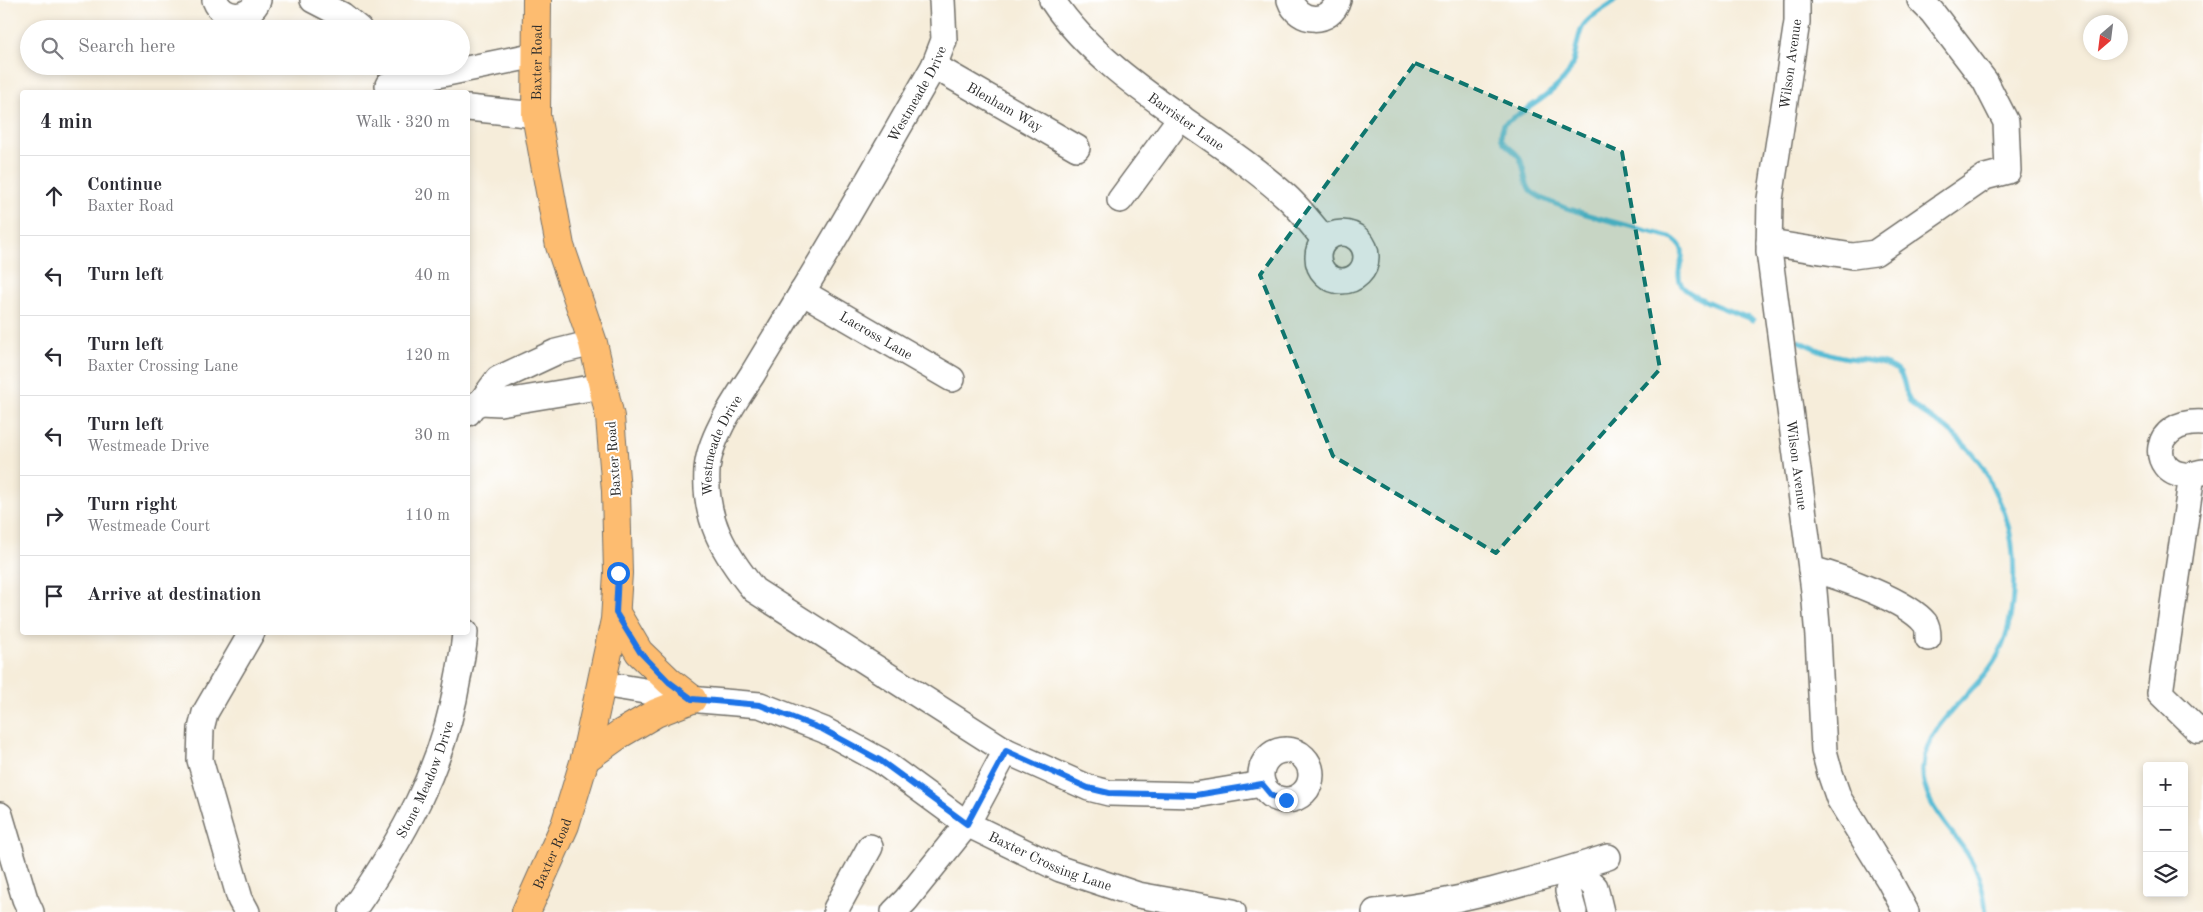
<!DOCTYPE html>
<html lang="en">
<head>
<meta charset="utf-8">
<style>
	:root { --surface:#fff; --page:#f2f2f3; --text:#2b2b33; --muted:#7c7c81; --line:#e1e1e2 }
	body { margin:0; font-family:"Old Standard TT",serif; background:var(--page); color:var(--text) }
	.controls { position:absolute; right:15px; bottom:15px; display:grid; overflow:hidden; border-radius:5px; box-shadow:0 2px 8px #0003 }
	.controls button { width:45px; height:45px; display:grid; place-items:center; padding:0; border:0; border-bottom:1px solid var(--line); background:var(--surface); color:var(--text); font:25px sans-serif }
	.compass { position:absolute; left:2083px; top:15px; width:45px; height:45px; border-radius:50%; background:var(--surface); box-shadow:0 2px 8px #0003; rotate:208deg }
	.stop { position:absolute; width:15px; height:15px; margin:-11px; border:4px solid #1a73e8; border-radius:50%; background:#fff }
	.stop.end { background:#1a73e8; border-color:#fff; box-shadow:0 1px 5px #0008 }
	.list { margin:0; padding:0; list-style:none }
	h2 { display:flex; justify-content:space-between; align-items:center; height:65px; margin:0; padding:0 20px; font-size:21px }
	h2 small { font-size:16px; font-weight:400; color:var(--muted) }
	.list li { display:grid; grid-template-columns:32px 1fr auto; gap:15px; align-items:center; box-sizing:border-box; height:80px; padding:0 20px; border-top:1px solid var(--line) }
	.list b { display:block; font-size:19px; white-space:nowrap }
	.list p { margin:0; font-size:16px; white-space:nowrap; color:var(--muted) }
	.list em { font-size:16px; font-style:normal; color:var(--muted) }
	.icon { flex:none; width:28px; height:28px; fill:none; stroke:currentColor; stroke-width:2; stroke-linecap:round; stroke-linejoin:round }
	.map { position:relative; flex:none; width:2203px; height:912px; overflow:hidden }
	.search { position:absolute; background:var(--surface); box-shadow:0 2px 8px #0003; left:20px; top:20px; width:450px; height:55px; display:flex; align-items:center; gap:12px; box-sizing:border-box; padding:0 18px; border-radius:28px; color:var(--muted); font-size:19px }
	.panel { position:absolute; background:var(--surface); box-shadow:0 2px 8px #0003; left:20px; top:90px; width:450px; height:545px; border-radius:5px }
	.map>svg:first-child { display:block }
</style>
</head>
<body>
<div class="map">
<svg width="2203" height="912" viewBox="0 0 2203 912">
	<rect width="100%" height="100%" fill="#fff"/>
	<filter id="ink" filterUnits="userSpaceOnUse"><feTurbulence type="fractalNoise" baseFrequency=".02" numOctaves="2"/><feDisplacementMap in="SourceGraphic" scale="10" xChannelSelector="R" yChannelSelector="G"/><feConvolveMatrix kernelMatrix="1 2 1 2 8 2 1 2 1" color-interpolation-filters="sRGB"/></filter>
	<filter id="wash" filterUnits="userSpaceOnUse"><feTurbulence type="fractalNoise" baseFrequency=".0096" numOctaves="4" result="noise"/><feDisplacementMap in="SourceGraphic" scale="20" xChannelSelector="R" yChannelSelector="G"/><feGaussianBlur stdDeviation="1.12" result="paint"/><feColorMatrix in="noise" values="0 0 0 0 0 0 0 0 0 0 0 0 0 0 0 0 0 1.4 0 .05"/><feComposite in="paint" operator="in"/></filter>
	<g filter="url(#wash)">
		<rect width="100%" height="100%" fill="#f6edda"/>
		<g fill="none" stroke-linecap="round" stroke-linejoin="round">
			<g stroke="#56bbd4" stroke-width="5">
				<path d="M1616 0C1606 8 1590 15 1583 26 1575 41 1577 60 1568 74 1553 95 1524 110 1504 124 1495 146 1510 144 1519 157 1526 168 1523 180 1530 190 1543 207 1644 229 1670 237 1696 252 1672 265 1681 284 1686 297 1738 313 1753 320"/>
				<path d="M1799 341C1812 347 1824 353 1838 356 1854 360 1883 360 1897 370 1907 378 1903 395 1912 404 1921 414 1935 420 1946 428 1957 437 1969 449 1978 460 1985 467 1988 478 1992 486 1997 496 2003 507 2006 518 2018 554 2016 617 2000 651 1981 692 1927 718 1923 766 1920 802 1950 827 1968 855 1979 872 1984 892 1986 912"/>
			</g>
		</g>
	</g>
	<g filter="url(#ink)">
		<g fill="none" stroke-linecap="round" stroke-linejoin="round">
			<g stroke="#726f68" stroke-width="28">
				<g id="minor">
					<path d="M215 0C223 21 250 20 258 0"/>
					<path d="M313 0 342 15 359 29"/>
					<path id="s1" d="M1052 0C1106 82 1214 131 1287 197 1300 209 1312 225 1324 239"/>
					<path d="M1290 0C1298 24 1331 25 1338 0"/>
					<path id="s2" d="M1797 0V22L1770 199 1769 251 1814 591 1818 637 1824 751 1830 773 1839 799 1889 880 1906 912"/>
					<path id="s3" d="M934 66 1077 148"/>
					<path d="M388 85 536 55"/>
					<path d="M468 108 536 115"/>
					<path d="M1120 200 1181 117"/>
					<circle cx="1342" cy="257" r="24"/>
					<path d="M1769 243 1853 256 1875 253 1985 177 2008 171 2006 122 1985 81 1932 12 1920 0"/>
					<path id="s4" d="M802 292 952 379"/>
					<path d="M481 402 498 379 556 352 593 343"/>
					<path d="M468 413 473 406 481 402 500 403 603 386"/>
					<path d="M2203 423C2149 420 2151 473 2184 475 2190 476 2197 473 2203 472"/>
					<path d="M2192 475 2160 693 2198 730"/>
					<path d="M1811 569C1838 576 1908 601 1925 623 1928 627 1928 633 1928 638"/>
					<path id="s5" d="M602 684 700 700 760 705 824 730 881 761 967 824 1060 869 1138 895 1233 912"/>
					<circle cx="1286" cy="775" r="25"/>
					<path d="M1006 751 1089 788 1109 793 1196 795 1262 784"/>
					<path d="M0 815 25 899 31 912"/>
					<path d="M836 909 870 847"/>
					<path d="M247 912 240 899 200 760 201 729 205 713 252 632"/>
					<path id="s6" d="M352 912C402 840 444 766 458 678 461 663 464 648 465 632"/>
					<path id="s7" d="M894 912 906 900 967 824 1006 751 754 590C724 553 704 520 707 470 709 438 735 401 752 375 768 348 785 321 801 294 847 219 890 142 934 66L944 40 942 0"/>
					<path d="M1375 912C1455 904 1531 881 1608 857"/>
					<path d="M1574 912 1568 891 1575 868 1595 887 1601 912"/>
				</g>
			</g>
			<g stroke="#726f68" stroke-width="30">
				<g id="major">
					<path d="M616 613 639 652 669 681 692 699"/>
					<path d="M585 759 620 734 656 713 692 699"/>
					<path id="s8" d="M526 912 565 825 585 759 615 620 618 573 616 491 610 417 593 343 560 246 536 115 537 0"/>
				</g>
			</g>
			<use href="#minor" stroke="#fff" stroke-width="25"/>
			<use href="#major" stroke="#fdbc70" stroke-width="28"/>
		</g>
	</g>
	<g fill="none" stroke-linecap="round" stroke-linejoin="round" filter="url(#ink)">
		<path stroke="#1a73e8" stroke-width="6" d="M618 573 616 613 640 652 669 682 692 699 760 705 824 730 881 761 967 824 1006 751 1088 788 1109 793 1196 795 1262 784 1272 796 1286 800"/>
	</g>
	<path fill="#0f766e" fill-opacity="0.2" stroke="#0f766e" stroke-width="4" stroke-dasharray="10 6" stroke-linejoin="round" d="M1415 63 1622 152 1660 369 1496 553 1333 456 1260 275Z"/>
	<g text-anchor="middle" stroke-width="4" stroke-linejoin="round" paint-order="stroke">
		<g font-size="14" fill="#2b2b2b" stroke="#fff">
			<text dy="5" stroke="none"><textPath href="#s8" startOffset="874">Baxter Road</textPath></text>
			<text transform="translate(1790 64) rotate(-82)" y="5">Wilson Avenue</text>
			<text dy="5" stroke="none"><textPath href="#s7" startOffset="1061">Westmeade Drive</textPath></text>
			<text dy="5" stroke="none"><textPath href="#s3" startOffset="82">Blenham Way</textPath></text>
			<text dy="5" stroke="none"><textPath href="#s1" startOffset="182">Barrister Lane</textPath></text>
			<text dy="5" stroke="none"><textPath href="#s4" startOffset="86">Lacross Lane</textPath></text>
			<text dy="5" stroke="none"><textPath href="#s7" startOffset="656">Westmeade Drive</textPath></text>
			<text transform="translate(613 459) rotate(-94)" y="5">Baxter Road</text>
			<text dy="5" stroke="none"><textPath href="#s2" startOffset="469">Wilson Avenue</textPath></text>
			<text dy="5" stroke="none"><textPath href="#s6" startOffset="152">Stone Meadow Drive</textPath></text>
			<text dy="5" stroke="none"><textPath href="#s8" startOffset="64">Baxter Road</textPath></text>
			<text dy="5" stroke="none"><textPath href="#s5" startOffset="491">Baxter Crossing Lane</textPath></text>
		</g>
	</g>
</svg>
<div class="controls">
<button>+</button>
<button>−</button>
<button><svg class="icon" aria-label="layers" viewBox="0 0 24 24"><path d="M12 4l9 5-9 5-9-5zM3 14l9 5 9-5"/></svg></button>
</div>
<svg class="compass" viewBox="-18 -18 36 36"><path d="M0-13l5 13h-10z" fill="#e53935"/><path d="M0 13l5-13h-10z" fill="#7c7c81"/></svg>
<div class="stop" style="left:618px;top:573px"></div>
<div class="stop end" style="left:1286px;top:800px"></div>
<div class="search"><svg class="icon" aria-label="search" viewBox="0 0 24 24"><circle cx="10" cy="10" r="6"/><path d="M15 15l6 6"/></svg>Search here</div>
<section class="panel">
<h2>4 min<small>Walk · 320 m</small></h2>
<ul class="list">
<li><svg class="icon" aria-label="ahead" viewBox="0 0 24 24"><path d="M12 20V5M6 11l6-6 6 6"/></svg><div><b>Continue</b><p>Baxter Road</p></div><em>20 m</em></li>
<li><svg class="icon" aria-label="left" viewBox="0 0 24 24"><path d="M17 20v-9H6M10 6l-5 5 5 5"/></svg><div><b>Turn left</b></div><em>40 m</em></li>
<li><svg class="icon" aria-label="left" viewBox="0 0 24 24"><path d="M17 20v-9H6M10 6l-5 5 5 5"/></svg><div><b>Turn left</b><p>Baxter Crossing Lane</p></div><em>120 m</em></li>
<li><svg class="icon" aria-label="left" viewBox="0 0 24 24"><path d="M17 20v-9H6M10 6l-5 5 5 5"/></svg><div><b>Turn left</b><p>Westmeade Drive</p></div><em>30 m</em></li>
<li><svg class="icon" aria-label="right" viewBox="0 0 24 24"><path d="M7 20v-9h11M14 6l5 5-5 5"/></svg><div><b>Turn right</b><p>Westmeade Court</p></div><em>110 m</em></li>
<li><svg class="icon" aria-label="arrive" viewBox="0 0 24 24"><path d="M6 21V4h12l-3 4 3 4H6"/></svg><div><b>Arrive at destination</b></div></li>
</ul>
</section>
</div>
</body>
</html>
